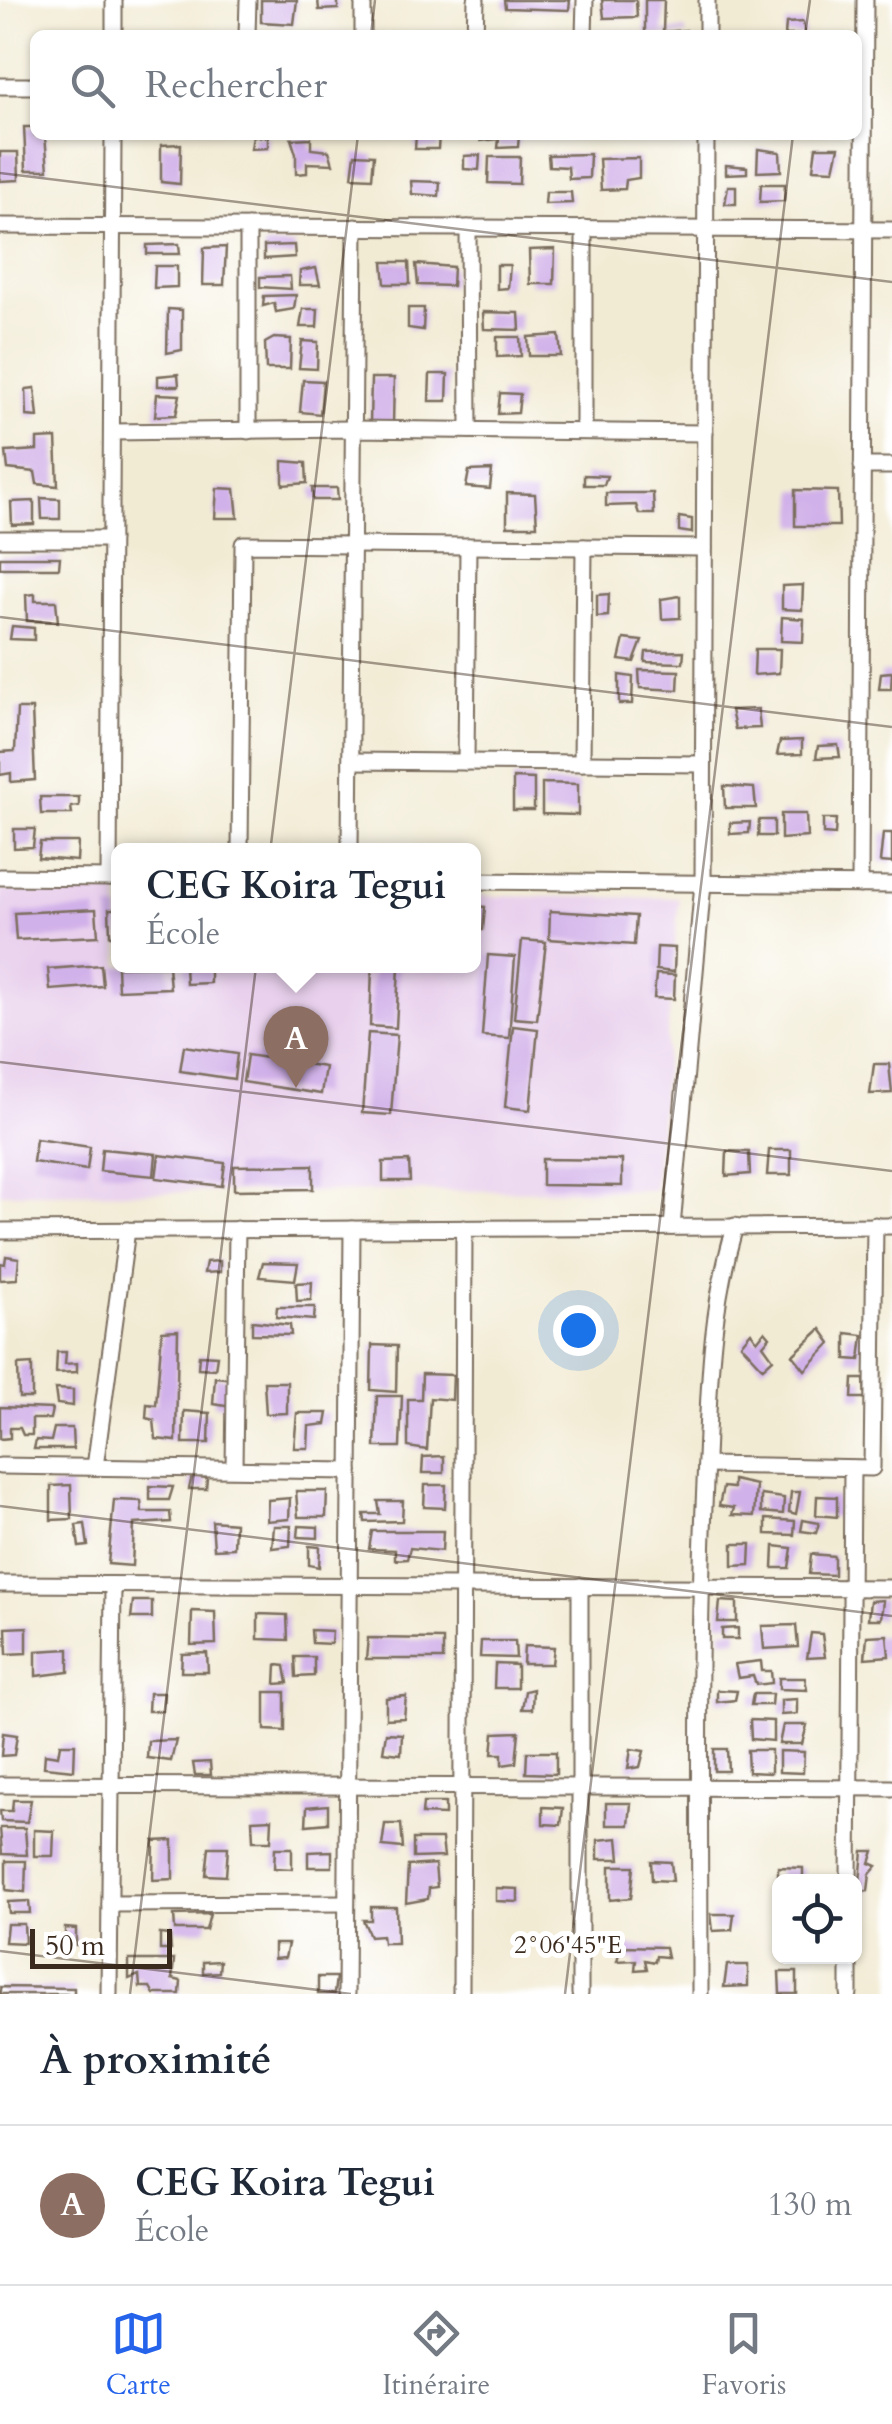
<!DOCTYPE html>
<html lang="fr">
<head>
<meta charset="utf-8">
<style>
	:root { --surface:#fff; --page:#f6f6f7; --text:#1f2937; --muted:#747a83; --line:#e0e1e3; --accent:#2563eb }
	body { margin:0; font-family:Cardo,serif; background:var(--page); color:var(--text) }
	.controls { position:absolute; right:30px; bottom:30px; display:grid; overflow:hidden; border-radius:15px; box-shadow:0 2px 8px #0004 }
	.controls button { width:90px; height:90px; display:grid; place-items:center; padding:0; border:0; border-bottom:2px solid var(--line); background:var(--surface); color:var(--text); font:50px sans-serif }
	.scale { position:absolute; left:30px; bottom:25px; width:142px; box-sizing:border-box; padding-left:10px; border:5px solid #3b2a1e; border-top:0; font-size:28px; line-height:35px; white-space:nowrap; color:#3b2a1e; -webkit-text-stroke:8px #fff; paint-order:stroke }
	.you { position:absolute; left:578px; top:1330px; width:35px; height:35px; margin:-25px; border:8px solid #fff; border-radius:50%; background:#1a73e8; box-shadow:0 0 0 15px #1a73e833 }
	.badge { display:grid; place-items:center; width:65px; height:65px; border-radius:50%; background:var(--accent); color:#fff; font-size:32px; font-weight:700 }
	.pin { position:absolute; translate:-50% -82px; filter:drop-shadow(0 2px 5px #0008) }
	.pin::after { content:''; position:absolute; top:52px; width:35px; height:30px; background:inherit; clip-path:polygon(0 0,100% 0,50% 100%) }
	.popup { position:absolute; left:111px; top:843px; width:370px; height:130px; box-sizing:border-box; display:grid; place-content:center; border-radius:15px; background:var(--surface); filter:drop-shadow(0 2px 8px #0005); font-size:32px; white-space:nowrap; color:var(--muted) }
	.popup b { font-size:38px; color:var(--text) }
	.popup::after { content:''; position:absolute; left:50%; top:100%; margin-left:-20px; border:20px solid transparent; border-top-color:var(--surface) }
	.list { margin:0; padding:0; list-style:none }
	h2 { display:flex; justify-content:space-between; align-items:center; height:130px; margin:0; padding:0 40px; font-size:42px }
	h2 small { font-size:32px; font-weight:400; color:var(--muted) }
	.list li { display:grid; grid-template-columns:65px 1fr auto; gap:30px; align-items:center; box-sizing:border-box; height:160px; padding:0 40px; border-top:2px solid var(--line) }
	.list b { display:block; font-size:38px; white-space:nowrap }
	.list p { margin:0; font-size:32px; white-space:nowrap; color:var(--muted) }
	.list em { font-size:32px; font-style:normal; color:var(--muted) }
	.icon { flex:none; width:55px; height:55px; fill:none; stroke:currentColor; stroke-width:2; stroke-linecap:round; stroke-linejoin:round }
	.map { position:relative; flex:none; width:892px; height:1994px; overflow:hidden }
	.search { position:absolute; background:var(--surface); box-shadow:0 2px 8px #0004; left:30px; right:30px; top:30px; height:110px; display:flex; align-items:center; gap:25px; box-sizing:border-box; padding:0 35px; border-radius:15px; color:var(--muted); font-size:38px }
	.sheet { height:290px; background:var(--surface) }
	nav { display:flex; justify-content:space-around; align-items:center; box-sizing:border-box; height:140px; border-top:2px solid var(--line); background:var(--surface); font-size:28px; color:var(--muted) }
	nav a { display:grid; justify-items:center; gap:5px }
	nav .on { color:var(--accent) }
	.map>svg:first-child { display:block }
</style>
</head>
<body>
<div class="map">
<svg width="892" height="1994" viewBox="0 0 892 1994">
	<rect width="100%" height="100%" fill="#fff"/>
	<filter id="ink" filterUnits="userSpaceOnUse"><feTurbulence type="fractalNoise" baseFrequency=".01" numOctaves="2"/><feDisplacementMap in="SourceGraphic" scale="20" xChannelSelector="R" yChannelSelector="G"/><feConvolveMatrix kernelMatrix="1 2 1 2 8 2 1 2 1" color-interpolation-filters="sRGB"/></filter>
	<filter id="wash" filterUnits="userSpaceOnUse"><feTurbulence type="fractalNoise" baseFrequency=".0048" numOctaves="4" result="noise"/><feDisplacementMap in="SourceGraphic" scale="40" xChannelSelector="R" yChannelSelector="G"/><feGaussianBlur stdDeviation="2.25" result="paint"/><feColorMatrix in="noise" values="0 0 0 0 0 0 0 0 0 0 0 0 0 0 0 0 0 1.4 0 .05"/><feComposite in="paint" operator="in"/></filter>
	<g filter="url(#wash)">
		<rect width="100%" height="100%" fill="#f2ebd4"/>
		<path fill="#e9d1ed" d="M0 890 118 892 119 966H474V896L679 898 654 1190 0 1193Z"/>
		<g id="blocks">
			<g fill="#d1b1e9">
				<path d="M261 0H297L294 24 261 22Z"/>
				<path d="M318 0H338V9L319 10Z"/>
				<path d="M504 0H570L569 10 505 8Z"/>
				<path d="M602 0H636L637 17 604 18Z"/>
				<path d="M645 0H664L663 32 686 30V35H645Z"/>
				<path d="M803 22 805 35H785L786 23Z"/>
				<path d="M24 127H35V135H45L48 170H26Z"/>
				<path d="M416 135H439L438 149H415Z"/>
				<path d="M480 135H519L518 147 498 148 499 139 481 141Z"/>
				<path d="M253 136 268 137V148L251 149Z"/>
				<path d="M311 138V149L329 151 333 164 307 163V173L296 174V154L291 139Z"/>
				<path d="M181 144 180 184 161 182V145Z"/>
				<path d="M816 147H839L834 170 813 169Z"/>
				<path d="M758 149 780 152 781 171 757 172Z"/>
				<path d="M0 152H18L19 180 0 181Z"/>
				<path d="M355 154 374 155 372 178 352 177Z"/>
				<path d="M590 154 589 178 569 179 568 167 549 166 548 155Z"/>
				<path d="M480 155 479 170 464 169V156Z"/>
				<path d="M489 157H520L519 184 488 183Z"/>
				<path d="M639 158V178L626 180 625 189 601 190 599 159Z"/>
				<path d="M726 165 747 167V173L726 174Z"/>
				<path d="M411 181 440 182 439 196 412 194Z"/>
				<path d="M761 184H785L784 201 760 202Z"/>
				<path d="M728 186H736V204H725Z"/>
				<path d="M546 192H571L572 203 545 204Z"/>
				<path d="M179 244 180 254H147V245Z"/>
				<path d="M294 245 295 257 264 259V246Z"/>
				<path d="M226 247 224 285H203L204 248Z"/>
				<path d="M555 249 554 284H530L529 250Z"/>
				<path d="M383 262H409L410 284H385Z"/>
				<path d="M416 264 453 267 452 286 418 285Z"/>
				<path d="M497 265H510L508 288 497 289Z"/>
				<path d="M155 266H177V287L154 288Z"/>
				<path d="M316 268 320 285H299L300 271Z"/>
				<path d="M290 276 291 289 260 287V277Z"/>
				<path d="M296 295 294 309 276 312 274 303 263 306 264 296Z"/>
				<path d="M408 308H424L423 330 408 328Z"/>
				<path d="M168 309 182 310V350L167 353Z"/>
				<path d="M303 309H318L317 327H300Z"/>
				<path d="M483 312 519 313 520 330 484 329Z"/>
				<path d="M559 335 561 356H529L528 337Z"/>
				<path d="M497 337H520L521 356 497 357Z"/>
				<path d="M274 338 291 339 290 369H266L265 343Z"/>
				<path d="M302 341 318 342 317 369 299 368Z"/>
				<path d="M178 374 179 386H158V376Z"/>
				<path d="M430 374H448L447 401H429Z"/>
				<path d="M371 378H394L393 424H370Z"/>
				<path d="M303 380 323 381 320 414 300 412Z"/>
				<path d="M35 388 38 417 27 416 26 389Z"/>
				<path d="M500 393 520 394 518 413 498 414Z"/>
				<path d="M157 394 180 395 176 415 155 416Z"/>
				<path d="M56 438 58 486 37 484 35 472 8 469 6 452 37 450V439Z"/>
				<path d="M283 461 306 463 307 483 283 485Z"/>
				<path d="M492 470 490 489 466 487 469 471Z"/>
				<path d="M584 475 607 476 604 485H584Z"/>
				<path d="M217 488 235 489 238 518H215Z"/>
				<path d="M312 488H337L338 500H313Z"/>
				<path d="M795 490 838 491 839 526H795Z"/>
				<path d="M507 493 535 494 537 526H507Z"/>
				<path d="M606 493H653L654 514H639L636 505 606 506Z"/>
				<path d="M41 498 60 499V519H42Z"/>
				<path d="M34 501V524L12 525 11 502Z"/>
				<path d="M679 517 692 519V533L679 531Z"/>
				<path d="M0 557H60L59 568H0Z"/>
				<path d="M803 585 802 610 782 609V586Z"/>
				<path d="M35 594V601H56L58 622 27 621 26 595Z"/>
				<path d="M609 594 608 616 597 617V595Z"/>
				<path d="M680 596V618L662 619 661 599Z"/>
				<path d="M782 617 804 619 803 642 781 641Z"/>
				<path d="M12 626 34 628V640L10 639Z"/>
				<path d="M624 639 642 641 634 662 619 660Z"/>
				<path d="M755 649H780L779 673 754 675Z"/>
				<path d="M684 651 683 663 645 662 646 652Z"/>
				<path d="M639 670 679 671 678 690 640 688Z"/>
				<path d="M892 672 891 689H879L881 673Z"/>
				<path d="M619 675 633 677 632 704H619Z"/>
				<path d="M17 709H32L35 780 11 782V773L0 775V752L15 751Z"/>
				<path d="M758 709 760 728 735 729 731 710Z"/>
				<path d="M802 740V754L777 755 780 741Z"/>
				<path d="M838 745 840 757 816 758 818 746Z"/>
				<path d="M513 778 534 779V810H513Z"/>
				<path d="M542 783 578 784V815L542 814Z"/>
				<path d="M724 786 754 788 756 808H725Z"/>
				<path d="M40 797H79V806L71 807 72 814H41Z"/>
				<path d="M781 814H806L807 837 781 839Z"/>
				<path d="M823 819H836L835 835 823 834Z"/>
				<path d="M759 820H774V836H758Z"/>
				<path d="M750 822 749 833 730 834V823Z"/>
				<path d="M14 829H35L33 847 14 848Z"/>
				<path d="M883 833H892V863L880 862Z"/>
				<path d="M40 842H78L77 861 38 858Z"/>
				<path d="M474 906 485 907 483 930H474Z"/>
				<path d="M96 909 98 936 16 940 14 913Z"/>
				<path d="M109 909H119V936H110Z"/>
				<path d="M550 911 636 916 634 945 549 939Z"/>
				<path d="M522 940 546 942 537 1020 514 1018Z"/>
				<path d="M657 947 675 948 674 972 656 970Z"/>
				<path d="M488 955 515 957 509 1038 482 1036Z"/>
				<path d="M101 965 103 986 50 990 48 969Z"/>
				<path d="M168 966 170 988 118 990 117 967Z"/>
				<path d="M185 966H210V983L186 984Z"/>
				<path d="M372 966H399L396 1028 370 1026Z"/>
				<path d="M656 974 675 975 674 999 654 998Z"/>
				<path d="M513 1026 538 1029 530 1110 505 1107Z"/>
				<path d="M368 1033 397 1035 391 1115 362 1113Z"/>
				<path d="M184 1046 237 1054 234 1079 180 1071Z"/>
				<path d="M247 1055 325 1067 321 1094 243 1082Z"/>
				<path d="M874 1064H889L892 1093 870 1094Z"/>
				<path d="M36 1139 90 1147 87 1170 33 1162Z"/>
				<path d="M102 1149 156 1154 154 1176 100 1171Z"/>
				<path d="M769 1150H791V1175H767Z"/>
				<path d="M727 1151 749 1152 750 1174 726 1176Z"/>
				<path d="M159 1155 225 1163 222 1186 156 1178Z"/>
				<path d="M542 1159 622 1160V1186L542 1185Z"/>
				<path d="M409 1161 410 1181H383V1162Z"/>
				<path d="M313 1165V1189L234 1190V1166Z"/>
				<path d="M6 1256 19 1258 17 1279 0 1280V1263L5 1264Z"/>
				<path d="M220 1261V1272L204 1273 206 1262Z"/>
				<path d="M263 1262 298 1263 295 1280 259 1277Z"/>
				<path d="M312 1282 311 1300 297 1301 296 1283Z"/>
				<path d="M277 1307H315L314 1320 276 1317Z"/>
				<path d="M252 1321 290 1325 291 1335 252 1334Z"/>
				<path d="M821 1329 831 1343 805 1370 793 1355Z"/>
				<path d="M178 1330 176 1441 156 1439 154 1420 146 1418 147 1404 156 1405 162 1331Z"/>
				<path d="M765 1331 770 1337 763 1345 773 1359 763 1368 741 1344 751 1332 757 1341Z"/>
				<path d="M846 1333 863 1335 860 1360 846 1359Z"/>
				<path d="M372 1345 397 1346 396 1392 371 1390Z"/>
				<path d="M57 1352H66L65 1364 77 1363V1372L56 1373Z"/>
				<path d="M199 1355 217 1356 215 1369 198 1368Z"/>
				<path d="M32 1364V1398H19L18 1365Z"/>
				<path d="M422 1374 453 1375 452 1400 430 1398 427 1450 408 1447V1399H421Z"/>
				<path d="M215 1377 234 1379 232 1407 213 1404Z"/>
				<path d="M853 1379H864L865 1398H852Z"/>
				<path d="M264 1382H287V1413L266 1414Z"/>
				<path d="M55 1389 73 1390V1406L57 1404Z"/>
				<path d="M377 1396H402L400 1447H375Z"/>
				<path d="M0 1407 52 1409 50 1419H32V1435H23L20 1428H10V1438L0 1439Z"/>
				<path d="M184 1411 210 1413 209 1443H183Z"/>
				<path d="M297 1413H328L326 1424 309 1426 308 1448H294Z"/>
				<path d="M54 1428H72L73 1449H34L36 1440 51 1441Z"/>
				<path d="M444 1456V1473H422L423 1457Z"/>
				<path d="M192 1476 207 1478 206 1489H189Z"/>
				<path d="M733 1480 756 1485 754 1516 732 1515 734 1508 719 1506 723 1487 733 1488Z"/>
				<path d="M71 1485 72 1519 51 1520V1486Z"/>
				<path d="M425 1485H446L445 1508 424 1507Z"/>
				<path d="M150 1486 173 1487 169 1500H150Z"/>
				<path d="M296 1491H327L326 1517H298Z"/>
				<path d="M791 1492H800L796 1514 789 1512Z"/>
				<path d="M761 1495 784 1498 783 1514 761 1512Z"/>
				<path d="M817 1496 837 1497V1517L816 1515Z"/>
				<path d="M290 1498 289 1519 267 1521 268 1500Z"/>
				<path d="M114 1500 141 1501 142 1512H170L171 1522 134 1524 132 1566 108 1564Z"/>
				<path d="M378 1501H403L402 1521 365 1522 364 1514H380Z"/>
				<path d="M766 1519 795 1521 794 1535 766 1534Z"/>
				<path d="M803 1520 819 1523 816 1533 801 1531Z"/>
				<path d="M212 1521 235 1523 234 1548 214 1549Z"/>
				<path d="M85 1524 88 1546 79 1547 76 1525Z"/>
				<path d="M274 1526H291L290 1546 272 1548Z"/>
				<path d="M299 1526 318 1527V1538L298 1537Z"/>
				<path d="M372 1531H443L442 1551 410 1548 407 1559 395 1560V1550L369 1549Z"/>
				<path d="M733 1544H751L750 1565 733 1566Z"/>
				<path d="M309 1546 320 1547 319 1567 309 1565Z"/>
				<path d="M774 1546 792 1548 789 1568H773Z"/>
				<path d="M811 1554 834 1556V1575L809 1574Z"/>
				<path d="M883 1600 881 1619H868L870 1601Z"/>
				<path d="M133 1601H152V1618H131Z"/>
				<path d="M720 1601 737 1602V1622H718Z"/>
				<path d="M192 1611 215 1612 216 1644 191 1645Z"/>
				<path d="M258 1614 287 1615 288 1640 258 1639Z"/>
				<path d="M796 1625 798 1647 764 1649 762 1626Z"/>
				<path d="M27 1627V1653L7 1654 6 1628Z"/>
				<path d="M738 1628V1639H722V1629Z"/>
				<path d="M311 1630 332 1631 331 1644 312 1643Z"/>
				<path d="M811 1633 822 1634 825 1657 807 1658Z"/>
				<path d="M887 1635 889 1656 865 1658 867 1636Z"/>
				<path d="M368 1638 443 1639V1659H366Z"/>
				<path d="M481 1641H515L516 1658 480 1657Z"/>
				<path d="M524 1646 554 1647 552 1664H523Z"/>
				<path d="M69 1649V1672L36 1676V1651Z"/>
				<path d="M207 1653 208 1672H181L182 1654Z"/>
				<path d="M295 1657H314V1676L296 1677Z"/>
				<path d="M761 1661 762 1671H771L772 1683 756 1685 753 1676 738 1678 735 1664Z"/>
				<path d="M495 1664 517 1665V1688H494Z"/>
				<path d="M277 1665 285 1666 288 1683 276 1684Z"/>
				<path d="M779 1678H805L807 1690 779 1689Z"/>
				<path d="M533 1689 532 1709H522L525 1691Z"/>
				<path d="M717 1690 737 1691 735 1700 717 1702Z"/>
				<path d="M265 1692H285V1731L265 1730Z"/>
				<path d="M149 1693H164L163 1711H148Z"/>
				<path d="M753 1694H772L771 1705H751Z"/>
				<path d="M406 1696 404 1718 386 1719V1698Z"/>
				<path d="M797 1699V1714L781 1715V1700Z"/>
				<path d="M750 1720 773 1721V1741L751 1739Z"/>
				<path d="M783 1725H807L802 1744H779Z"/>
				<path d="M519 1732 516 1763 502 1765V1754H492L494 1733Z"/>
				<path d="M3 1733 17 1735 14 1755 1 1756Z"/>
				<path d="M386 1733 402 1734 401 1754 383 1752Z"/>
				<path d="M176 1740 171 1761 147 1758 148 1741Z"/>
				<path d="M60 1744H75L74 1770 44 1767 45 1754 58 1756Z"/>
				<path d="M631 1749 644 1751 640 1767 628 1769Z"/>
				<path d="M714 1749H727L728 1771H714Z"/>
				<path d="M747 1750H771V1773L748 1772Z"/>
				<path d="M779 1751 804 1752 803 1773 779 1772Z"/>
				<path d="M527 1752H556V1774L526 1773Z"/>
				<path d="M210 1762 211 1775H195L193 1763Z"/>
				<path d="M13 1800H31L27 1822 1 1821 0 1811H12Z"/>
				<path d="M423 1803H445V1815L422 1814Z"/>
				<path d="M606 1803H631L629 1825H606Z"/>
				<path d="M328 1805V1823L306 1825 307 1807Z"/>
				<path d="M543 1807 563 1808 561 1825 543 1824Z"/>
				<path d="M272 1819 271 1841H253L252 1820Z"/>
				<path d="M385 1824H401L403 1848 382 1846Z"/>
				<path d="M0 1828H25L27 1855 2 1854Z"/>
				<path d="M34 1830 54 1831 53 1856H34Z"/>
				<path d="M618 1838 620 1859H598V1840Z"/>
				<path d="M413 1839H442L444 1857 413 1858Z"/>
				<path d="M173 1840V1879L153 1880 154 1841Z"/>
				<path d="M209 1847H228L226 1876 206 1875Z"/>
				<path d="M275 1848H292V1869L274 1868Z"/>
				<path d="M332 1851V1867H308V1852Z"/>
				<path d="M863 1851H874L870 1863 877 1866 870 1874 868 1891 859 1892Z"/>
				<path d="M6 1861H26L25 1892 6 1890Z"/>
				<path d="M651 1861 671 1862 673 1881 652 1880Z"/>
				<path d="M435 1864 437 1887 429 1888 428 1899 406 1903 408 1866Z"/>
				<path d="M610 1866H634L631 1898 610 1900Z"/>
				<path d="M778 1867 803 1868V1882H778Z"/>
				<path d="M496 1888 518 1889V1902L496 1901Z"/>
				<path d="M29 1901 30 1913H9L8 1902Z"/>
				<path d="M371 1907H396L397 1943H383L382 1935 370 1936 363 1920H371Z"/>
				<path d="M210 1914 206 1930H175L174 1915Z"/>
				<path d="M711 1914H734L732 1930 713 1931Z"/>
				<path d="M7 1924H24L25 1943 5 1942Z"/>
				<path d="M65 1928 76 1929V1945L65 1944Z"/>
				<path d="M160 1934 170 1935 171 1950H160Z"/>
				<path d="M274 1944H288L285 1958 274 1959Z"/>
				<path d="M621 1946 665 1947 667 1957 656 1956 655 1962 645 1960 647 1969 635 1970 636 1960 617 1961Z"/>
				<path d="M129 1960H174L172 1979 181 1981 180 1994H154L150 1987H140L139 1975 129 1979Z"/>
				<path d="M220 1961 219 1972 203 1973V1962Z"/>
				<path d="M727 1965H748V1986L724 1987Z"/>
				<path d="M779 1972H797V1994H780Z"/>
				<path d="M318 1977H336L334 1994H318Z"/>
				<path d="M0 1987 74 1988V1994H0Z"/>
			</g>
		</g>
	</g>
	<g filter="url(#ink)">
		<use href="#blocks" fill-opacity="0" stroke="#7b6e5e" stroke-width="2.5"/>
		<g fill="none" stroke-linecap="round" stroke-linejoin="round">
			<g stroke="#7b6e5e" stroke-width="19">
				<g id="minor">
					<path d="M114 35V0"/>
					<path d="M247 35 248 0"/>
					<path d="M363 35V0"/>
					<path d="M475 35 476 0"/>
					<path d="M584 35 585 0"/>
					<path d="M707 35V0"/>
					<path d="M0 86H35"/>
					<path d="M0 226 892 230"/>
					<path d="M468 228 469 430"/>
					<path d="M584 429V228"/>
					<path d="M248 431V227"/>
					<path d="M112 432 353 429 705 433"/>
					<path d="M862 466H892"/>
					<path d="M0 539H111"/>
					<path d="M351 761 703 764"/>
					<path d="M466 762 468 546"/>
					<path d="M582 763 584 547"/>
					<path d="M240 850 243 544 704 548"/>
					<path d="M350 850 355 227"/>
					<path d="M0 877 115 878"/>
					<path d="M109 878 113 135"/>
					<path d="M474 881 892 885"/>
					<path d="M860 885 865 0"/>
					<path d="M672 1227 703 883 706 135"/>
					<path d="M0 1231 892 1226"/>
					<path d="M706 1465 872 1468 875 1225"/>
					<path d="M0 1466 350 1471"/>
					<path d="M95 1467 127 1230"/>
					<path d="M234 1468 237 1229"/>
					<path d="M0 1584 892 1588"/>
					<path d="M580 1586V1994"/>
					<path d="M0 1785 892 1788"/>
					<path d="M849 1882 852 1468"/>
					<path d="M110 1904 346 1903"/>
					<path d="M109 1994 113 1585"/>
					<path d="M346 1994 352 1229"/>
					<path d="M461 1994 464 1228"/>
					<path d="M700 1994C700 1824 697 1653 705 1483 709 1392 709 1315 735 1226"/>
					<path d="M849 1994V1956"/>
				</g>
			</g>
			<use href="#minor" stroke="#fff" stroke-width="15"/>
		</g>
	</g>
	<path fill="none" stroke="#3b2a1e" stroke-width="2.5" stroke-opacity="0.45" d="M371 35 375 0M805 35 810 0M0 173 892 282M0 617 892 727M0 1062 892 1171M0 1506 892 1616M0 1951 351 1994M130 1994 358 135M565 1994 793 135"/>
	<g font-size="25" text-anchor="middle" fill="#3b2a1e" stroke="#fff" stroke-width="10" stroke-linejoin="round" paint-order="stroke">
		<text x="568" y="1953">2°06'45"E</text>
	</g>
</svg>
<div class="controls">
<button><svg class="icon" aria-label="locate" viewBox="0 0 24 24"><circle cx="12" cy="12" r="6"/><path d="M12 2v4M12 18v4M2 12h4M18 12h4"/></svg></button>
</div>
<div class="scale">50 m</div>
<div class="you"></div>
<div class="pin badge" style="left:296px;top:1088px;background:#8d6e63">A</div>
<div class="popup"><b>CEG Koira Tegui</b>École</div>
<div class="search"><svg class="icon" aria-label="search" viewBox="0 0 24 24"><circle cx="10" cy="10" r="6"/><path d="M15 15l6 6"/></svg>Rechercher</div>
</div>
<section class="sheet">
<h2>À proximité<small></small></h2>
<ul class="list">
<li><span class="badge" style="background:#8d6e63">A</span><div><b>CEG Koira Tegui</b><p>École</p></div><em>130 m</em></li>
</ul>
</section>
<nav>
<a class="on"><svg class="icon" aria-label="map" viewBox="0 0 24 24"><path d="M3 6l6-2 6 2 6-2v14l-6 2-6-2-6 2zM9 4v14M15 6v14"/></svg>Carte</a>
<a><svg class="icon" aria-label="directions" viewBox="0 0 24 24"><path d="M12 3l9 9-9 9-9-9zM9 14v-3h6M13 9l2 2-2 2"/></svg>Itinéraire</a>
<a><svg class="icon" aria-label="saved" viewBox="0 0 24 24"><path d="M7 4h10v16l-5-4-5 4z"/></svg>Favoris</a>
</nav>
</body>
</html>
